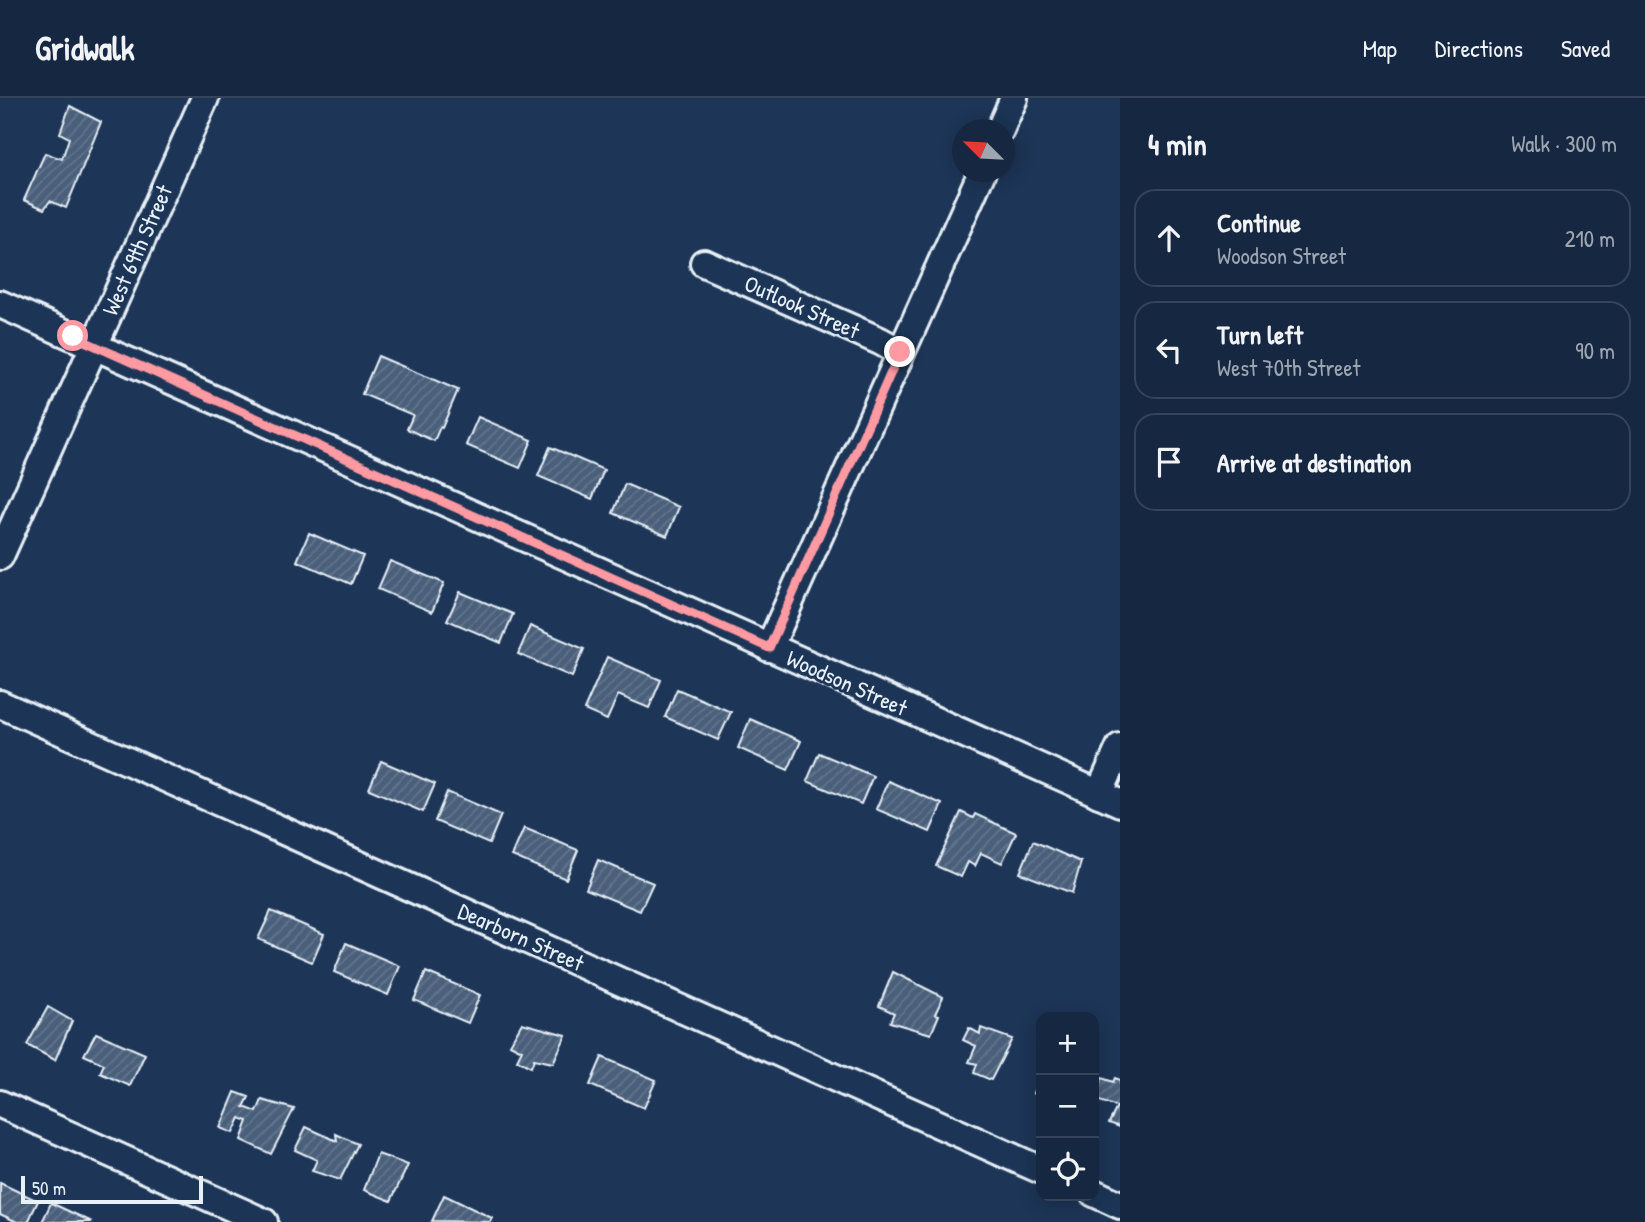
<!DOCTYPE html>
<html lang="en">
<head>
<meta charset="utf-8">
<style>
	:root { --surface:#162841; --page:#23344c; --text:#f1f3f6; --muted:#9ea6b1; --line:#35445a }
	body { margin:0; font-family:"Patrick Hand",sans-serif; background:var(--page); color:var(--text) }
	.controls { position:absolute; right:21px; bottom:21px; display:grid; overflow:hidden; border-radius:14px; box-shadow:0 4px 18px #0003 }
	.controls button { width:63px; height:63px; display:grid; place-items:center; padding:0; border:0; border-bottom:2px solid var(--line); background:var(--surface); color:var(--text); font:35px sans-serif }
	.compass { position:absolute; left:952px; top:21px; width:63px; height:63px; border-radius:50%; background:var(--surface); box-shadow:0 4px 18px #0003; rotate:294deg }
	.scale { position:absolute; left:21px; bottom:18px; width:182px; box-sizing:border-box; padding-left:7px; border:4px solid #e8f1f8; border-top:0; font-size:19px; line-height:24px; white-space:nowrap; color:#e8f1f8; -webkit-text-stroke:5px #1d3557; paint-order:stroke }
	.stop { position:absolute; width:21px; height:21px; margin:-16px; border:5px solid #ff9aa2; border-radius:50%; background:#fff }
	.stop.end { background:#ff9aa2; border-color:#fff; box-shadow:0 2px 7px #0008 }
	.list { margin:0; padding:0; list-style:none }
	h2 { display:flex; justify-content:space-between; align-items:center; height:91px; margin:0; padding:0 28px; font-size:30px }
	h2 small { font-size:23px; font-weight:400; color:var(--muted) }
	.list li { display:grid; grid-template-columns:46px 1fr auto; gap:21px; align-items:center; box-sizing:border-box; height:98px; margin:0 14px 14px; padding:0 14px; border:2px solid var(--line); border-radius:21px }
	.list b { display:block; font-size:26px; white-space:nowrap }
	.list p { margin:0; font-size:23px; white-space:nowrap; color:var(--muted) }
	.list em { font-size:23px; font-style:normal; color:var(--muted) }
	.icon { flex:none; width:38px; height:38px; fill:none; stroke:currentColor; stroke-width:2; stroke-linecap:round; stroke-linejoin:round }
	.map { position:relative; flex:none; width:1120px; height:1124px; overflow:hidden }
	header { display:flex; align-items:center; gap:42px; box-sizing:border-box; height:98px; padding:0 35px; background:var(--surface); border-bottom:2px solid var(--line) }
	header strong { font-size:33px }
	nav { display:flex; gap:38px; margin-inline-start:auto; font-size:24px }
	main { display:flex }
	aside { flex:1; background:var(--surface) }
	.map>svg:first-child { display:block }
</style>
</head>
<body>
<header>
<strong>Gridwalk</strong>
<nav><a>Map</a><a>Directions</a><a>Saved</a></nav>
</header>
<main>
<div class="map">
<svg width="1120" height="1124" viewBox="0 0 1120 1124">
	<defs>
		<pattern id="building-hatch" width="6" height="6" patternUnits="userSpaceOnUse" patternTransform="scale(1.75)"><rect width="6" height="6" fill="#495e7a"/><path d="M-1 1l2-2M0 6l6-6M5 7l2-2" fill="none" stroke="#63768e"/></pattern>
	</defs>
	<rect width="100%" height="100%" fill="#1d3557"/>
	<filter id="ink" filterUnits="userSpaceOnUse"><feTurbulence type="fractalNoise" baseFrequency=".0143" numOctaves="2"/><feDisplacementMap in="SourceGraphic" scale="14" xChannelSelector="R" yChannelSelector="G"/><feConvolveMatrix kernelMatrix="1 2 1 2 8 2 1 2 1" color-interpolation-filters="sRGB"/></filter>
	<g filter="url(#ink)">
		<g fill="url(#building-hatch)" stroke="#e8f1f8" stroke-width="2">
			<path d="M70 8 101 24 66 110 50 103 44 111 24 102 45 55 62 61 69 40 60 35Z"/>
			<path d="M378 258 458 292 442 330 440 329 434 343 407 331 413 317 362 296Z"/>
			<path d="M478 319 532 342 520 370 466 347Z"/>
			<path d="M550 349 604 372 592 401 538 378Z"/>
			<path d="M625 386 679 409 667 438 613 415Z"/>
			<path d="M309 435 363 458 351 486 297 463Z"/>
			<path d="M390 463 444 485 432 514 378 491Z"/>
			<path d="M460 494 513 516 501 545 447 522Z"/>
			<path d="M530 528 584 551 572 579 518 556Z"/>
			<path d="M607 559 661 582 649 610 618 597 607 622 584 612Z"/>
			<path d="M677 591 731 614 718 642 665 619Z"/>
			<path d="M750 621 801 643 788 672 738 650Z"/>
			<path d="M819 655 873 678 861 706 807 683Z"/>
			<path d="M381 663 435 686 423 714 369 691Z"/>
			<path d="M888 683 942 706 930 734 876 711Z"/>
			<path d="M447 694 501 717 489 746 435 723Z"/>
			<path d="M961 714 973 720 975 716 1016 735 1002 765 981 755 975 768 968 764 961 779 936 768Z"/>
			<path d="M524 730 578 752 566 781 512 758Z"/>
			<path d="M1033 743 1081 764 1072 795 1020 775Z"/>
			<path d="M598 762 653 785 640 813 586 791Z"/>
			<path d="M271 813 324 836 312 864 258 841Z"/>
			<path d="M346 845 400 868 388 897 334 874Z"/>
			<path d="M426 874 480 897 468 925 414 902Z"/>
			<path d="M893 874 943 899 935 916 939 917 931 936 890 924 894 915 879 908Z"/>
			<path d="M48 909 72 923 55 962 27 947Z"/>
			<path d="M522 925 566 937 553 965 534 961 531 969 517 962 522 952 510 946Z"/>
			<path d="M969 930 980 936 981 930 1012 941 991 982 974 975 977 966 969 964 976 948 963 942Z"/>
			<path d="M96 935 145 956 130 988 100 975 104 966 84 957Z"/>
			<path d="M602 959 656 982 644 1010 590 987Z"/>
			<path d="M1041 977V999L1033 995Z"/>
			<path d="M1102 980 1113 984 1115 980 1120 982V1029L1109 1025 1117 1009 1094 1001Z"/>
			<path d="M235 994 249 999 244 1009 257 1014 262 1002 294 1011 271 1056 241 1042 248 1023 240 1020 233 1035 220 1030Z"/>
			<path d="M306 1029 337 1043 336 1036 358 1046 340 1082 312 1073 317 1062 295 1052Z"/>
			<path d="M378 1056 408 1067 391 1103 364 1092Z"/>
			<path d="M0 1085 38 1103 28 1124H17L0 1116Z"/>
			<path d="M444 1097 492 1120 490 1124 432 1123Z"/>
			<path d="M51 1105 92 1124H42Z"/>
		</g>
		<g fill="none" stroke-linecap="round" stroke-linejoin="round">
			<g stroke="#e8f1f8" stroke-width="32">
				<g id="minor">
					<path d="M1000 32 1014 0"/>
					<path d="M704 165 880 243 900 254"/>
					<path d="M0 206 1120 705"/>
					<path d="M0 458 205 0"/>
					<path d="M769 550 982 74"/>
					<path d="M0 606 1041 1072"/>
					<path d="M1099 696 1120 649"/>
					<path d="M0 1006 264 1124"/>
					<path d="M1094 1095 1120 1107"/>
				</g>
			</g>
			<use href="#minor" stroke="#1d3557" stroke-width="26"/>
		</g>
	</g>
	<g fill="none" stroke-linecap="round" stroke-linejoin="round" filter="url(#ink)">
		<path stroke="#ff9aa2" stroke-width="9" d="M73 238 769 550 900 254"/>
	</g>
	<g text-anchor="middle" stroke-width="6" stroke-linejoin="round" paint-order="stroke">
		<g font-size="23" fill="#e8f1f8" stroke="#1d3557">
			<text transform="translate(137 152) rotate(-66)" y="8">West 69th Street</text>
			<text transform="translate(802 209) rotate(24)" y="8">Outlook Street</text>
			<text transform="translate(847 585) rotate(24)" y="8">Woodson Street</text>
			<text transform="translate(521 839) rotate(24)" y="8">Dearborn Street</text>
		</g>
	</g>
</svg>
<div class="controls">
<button>+</button>
<button>−</button>
<button><svg class="icon" aria-label="locate" viewBox="0 0 24 24"><circle cx="12" cy="12" r="6"/><path d="M12 2v4M12 18v4M2 12h4M18 12h4"/></svg></button>
</div>
<svg class="compass" viewBox="-18 -18 36 36"><path d="M0-13l5 13h-10z" fill="#e53935"/><path d="M0 13l5-13h-10z" fill="#9ea6b1"/></svg>
<div class="scale">50 m</div>
<div class="stop" style="left:73px;top:238px"></div>
<div class="stop end" style="left:900px;top:254px"></div>
</div>
<aside>
<h2>4 min<small>Walk · 300 m</small></h2>
<ul class="list">
<li><svg class="icon" aria-label="ahead" viewBox="0 0 24 24"><path d="M12 20V5M6 11l6-6 6 6"/></svg><div><b>Continue</b><p>Woodson Street</p></div><em>210 m</em></li>
<li><svg class="icon" aria-label="left" viewBox="0 0 24 24"><path d="M17 20v-9H6M10 6l-5 5 5 5"/></svg><div><b>Turn left</b><p>West 70th Street</p></div><em>90 m</em></li>
<li><svg class="icon" aria-label="arrive" viewBox="0 0 24 24"><path d="M6 21V4h12l-3 4 3 4H6"/></svg><div><b>Arrive at destination</b></div></li>
</ul>
</aside>
</main>
</body>
</html>
